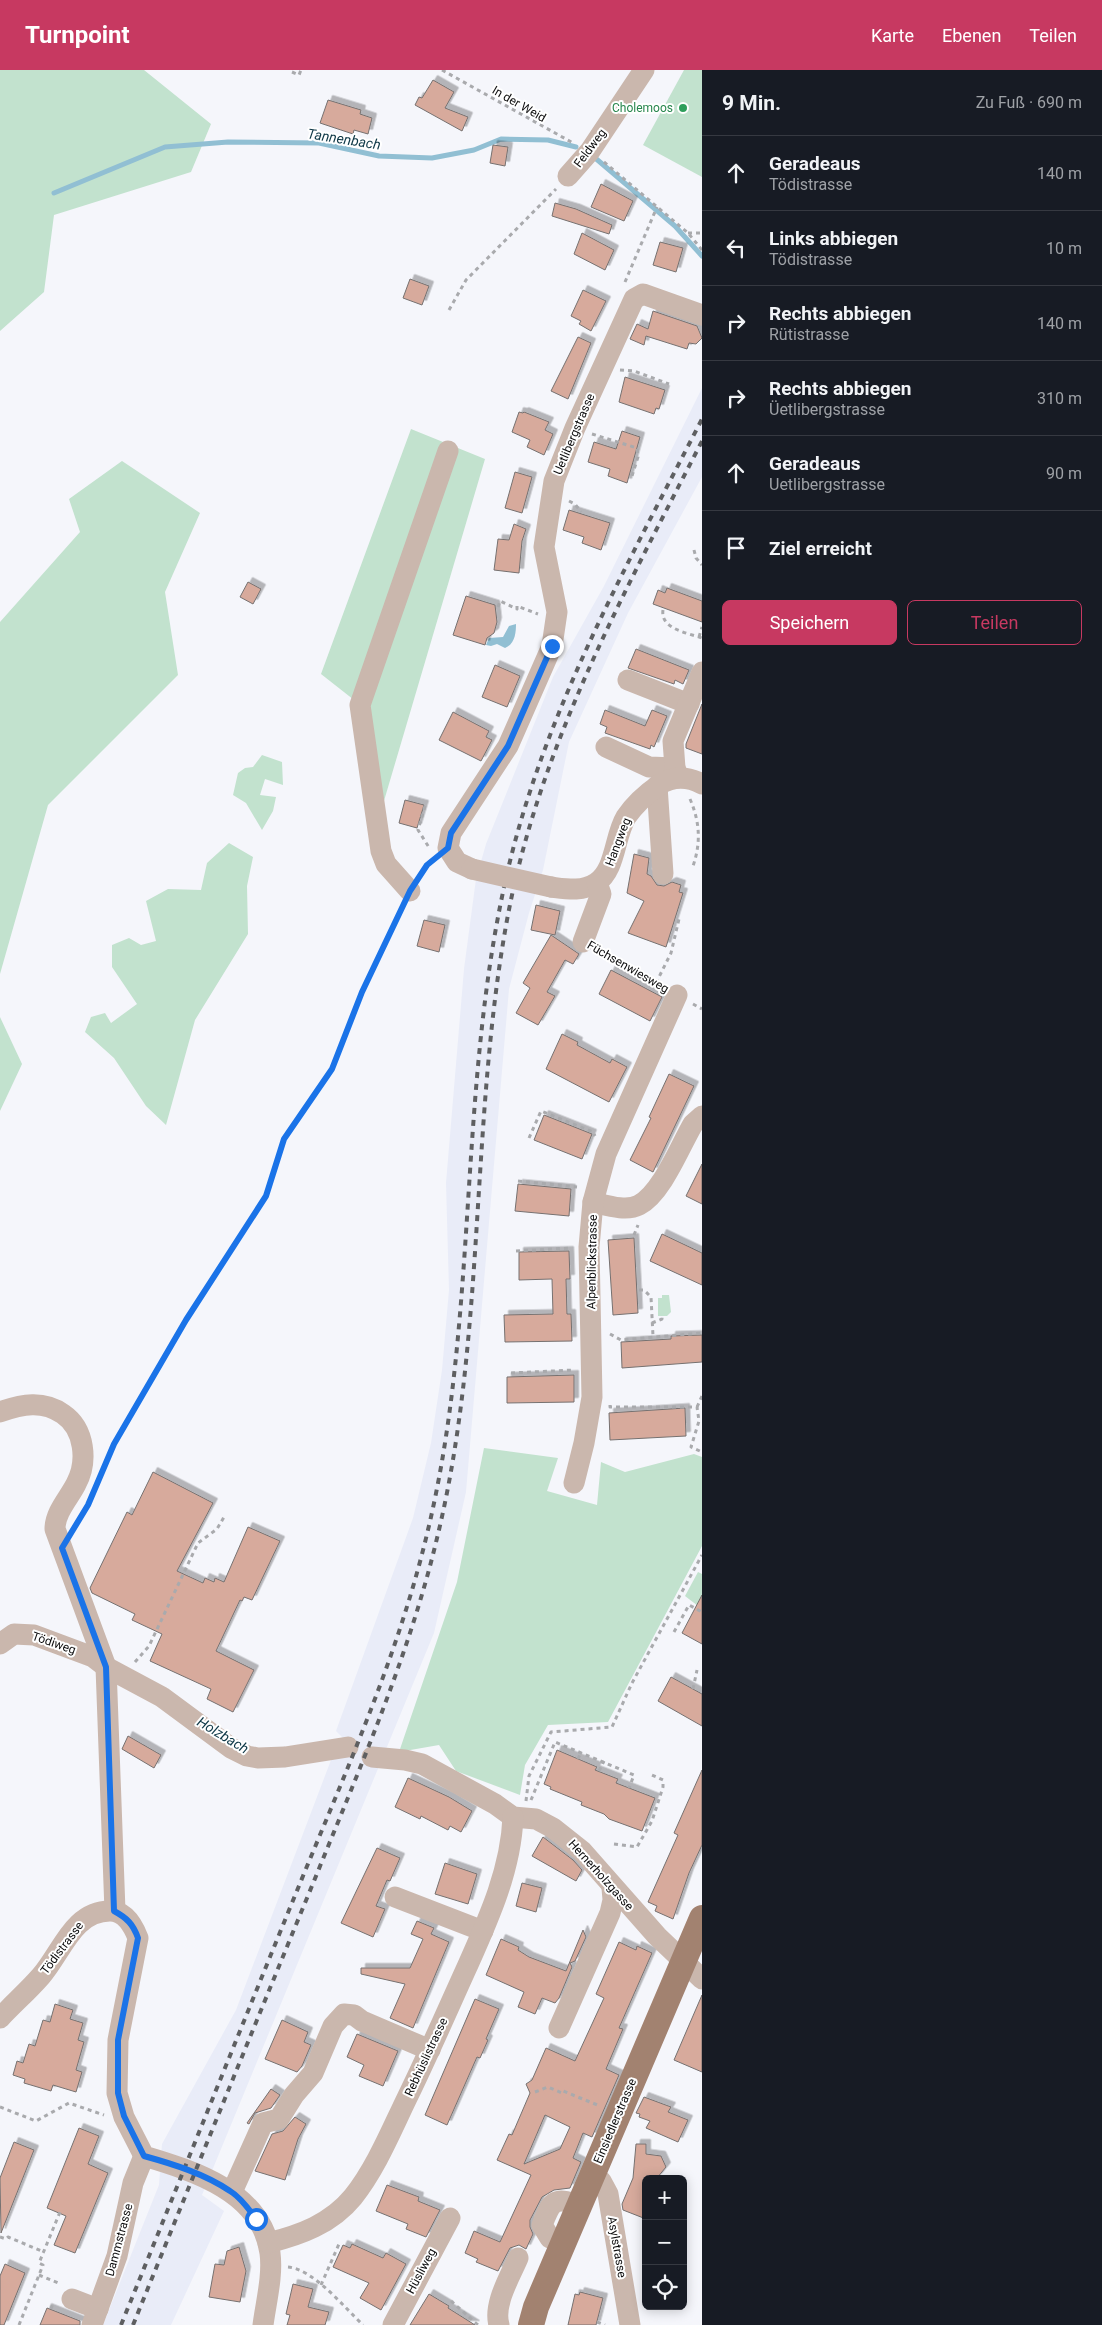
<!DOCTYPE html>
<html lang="de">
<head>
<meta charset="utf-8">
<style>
	:root { --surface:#171b24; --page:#242831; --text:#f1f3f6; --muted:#9ea1a6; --line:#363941; --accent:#c73961 }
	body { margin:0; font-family:Roboto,sans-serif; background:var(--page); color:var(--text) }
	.controls { position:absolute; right:15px; bottom:15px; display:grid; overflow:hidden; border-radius:8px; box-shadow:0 2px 12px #0003 }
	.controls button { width:45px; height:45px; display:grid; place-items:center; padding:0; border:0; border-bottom:1px solid var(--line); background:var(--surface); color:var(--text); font:25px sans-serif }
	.stop { position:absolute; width:15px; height:15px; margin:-11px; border:4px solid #1a73e8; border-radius:50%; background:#fff }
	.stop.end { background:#1a73e8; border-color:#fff; box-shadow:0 1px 5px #0008 }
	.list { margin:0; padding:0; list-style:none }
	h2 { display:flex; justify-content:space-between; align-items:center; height:65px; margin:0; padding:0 20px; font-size:21px }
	h2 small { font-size:16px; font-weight:400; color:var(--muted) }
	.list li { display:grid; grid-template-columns:32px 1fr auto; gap:15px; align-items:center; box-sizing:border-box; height:75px; padding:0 20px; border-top:1px solid var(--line) }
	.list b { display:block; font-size:19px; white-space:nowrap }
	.list p { margin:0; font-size:16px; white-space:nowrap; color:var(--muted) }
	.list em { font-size:16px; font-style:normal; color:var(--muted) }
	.actions { display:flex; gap:10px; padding:15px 20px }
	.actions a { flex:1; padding:11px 0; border:1px solid var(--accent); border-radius:8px; text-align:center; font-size:18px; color:var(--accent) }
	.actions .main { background:var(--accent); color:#fff }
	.icon { flex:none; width:28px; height:28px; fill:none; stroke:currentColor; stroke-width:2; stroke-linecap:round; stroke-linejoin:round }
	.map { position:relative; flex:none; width:702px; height:2255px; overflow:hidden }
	header { display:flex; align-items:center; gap:30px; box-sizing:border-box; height:70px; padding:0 25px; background:var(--accent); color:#fff }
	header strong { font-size:24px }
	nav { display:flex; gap:28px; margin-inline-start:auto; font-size:18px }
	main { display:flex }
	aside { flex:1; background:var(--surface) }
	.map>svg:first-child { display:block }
</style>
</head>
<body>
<header>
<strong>Turnpoint</strong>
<nav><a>Karte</a><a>Ebenen</a><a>Teilen</a></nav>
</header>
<main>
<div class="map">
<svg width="702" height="2255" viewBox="0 0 702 2255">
	<defs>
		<filter id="shadow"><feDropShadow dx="4.5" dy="-4.5" stdDeviation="0" flood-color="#0004"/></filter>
	</defs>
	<rect width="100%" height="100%" fill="#f5f6fb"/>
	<path fill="#e9ecf8" d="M702 318V407L628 543 569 672 543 800 529 843 509 919 466 1422 434 1563 202 2125 224 2141 171 2255H103L159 2115 162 2074 236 1940 331 1690 347 1672 336 1661 413 1448 431 1373 442 1300 449 1220 446 1113 464 899 476 809 486 774 553 607 604 516Z"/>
	<g fill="#c2e2ce">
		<path d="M0 0H144L211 54 191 102 54 145 44 222 0 261Z"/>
		<path d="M684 0H702V107L643 75Z"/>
		<path d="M411 359 485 389 381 741 363 637 321 604Z"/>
		<path d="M122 391 200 443 165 522 178 605 48 735 0 904V552L80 462 69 429Z"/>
		<path d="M262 685 282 692 283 715 265 709 260 725 276 727 273 741 262 760 246 733 233 725 238 703 245 698 253 697Z"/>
		<path d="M229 773 253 787 247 816 248 864 195 950 166 1055 146 1036 114 988 85 962 91 947 105 943 111 953 137 934 112 897V875L129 868 141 875 156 871 146 831 168 819 201 820 207 793Z"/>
		<path d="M0 947 22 994 0 1041Z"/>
		<path d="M662 1225H669L671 1242 667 1246H658V1228H662Z"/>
		<path d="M484 1378 558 1388 547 1421 597 1435 601 1392 625 1402 694 1384 702 1387V1476L608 1652 548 1655 525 1695 520 1725 456 1701 439 1675 399 1682 457 1512Z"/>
		<path d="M698 1502 702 1504V1528L698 1536 685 1526Z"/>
	</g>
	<path fill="#91bfd3" d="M516 554C516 563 515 574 505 578L497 574 491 576 486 575 489 568 503 567 509 556Z"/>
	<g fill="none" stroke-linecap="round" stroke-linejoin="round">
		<g stroke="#91bfd3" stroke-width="5">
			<path d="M594 87 675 156 702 186"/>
			<path d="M54 123 165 77 228 72 319 73 379 86 432 88 474 80 501 69 548 70 576 77"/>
		</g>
	</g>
	<g fill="#d7aa9c" stroke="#767170" fill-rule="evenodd" filter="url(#shadow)">
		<path d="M433 10 454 22 445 38 468 47 462 61 415 35 419 27 422 28Z"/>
		<path d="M328 30 361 40 360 44 372 48 368 64 354 60 353 64 320 53Z"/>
		<path d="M493 75 508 77 505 96 490 93Z"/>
		<path d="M601 114 633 131 624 151 591 137Z"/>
		<path d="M555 133 576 139 612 155 609 164 552 146Z"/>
		<path d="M582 163 614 180 605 200 574 184Z"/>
		<path d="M660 172 683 178 676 202 653 195Z"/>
		<path d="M410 209 429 216 422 235 403 228Z"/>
		<path d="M583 220 606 231 591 261 579 254 581 251 571 246Z"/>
		<path d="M653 241 697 256 702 268 696 274 689 273 687 279 646 266 644 275 630 269 637 254 648 259Z"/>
		<path d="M578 267 591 273 568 329 551 321Z"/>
		<path d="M625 307 665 320 659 339 656 338 654 344 619 332Z"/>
		<path d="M519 342 523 343 524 342 549 352 545 360 553 364 544 385 527 377 530 370 512 362Z"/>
		<path d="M622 361 640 367 627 413 608 406 610 399 588 392 594 372 616 379Z"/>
		<path d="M515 402 532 407 522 443 505 438Z"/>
		<path d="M569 440 610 453 601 480 582 473 584 467 563 460Z"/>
		<path d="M514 454 526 459 522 471 519 503 494 500 498 469 509 470Z"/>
		<path d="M248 512 261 519 253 534 240 527Z"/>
		<path d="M667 518 702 531V552L653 534 658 520 665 523Z"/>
		<path d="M466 526 495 535 497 552 494 563 487 568 485 575 453 565Z"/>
		<path d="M636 579 689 600 683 614 675 610 674 614 628 598Z"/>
		<path d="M495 595 520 606 507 637 482 627Z"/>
		<path d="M702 634V684L686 678V674Z"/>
		<path d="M605 640 645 656 652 640 667 646 654 677 651 675 650 679 605 663 607 657 600 654Z"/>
		<path d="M453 642 489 661 486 667 492 670 481 691 439 670Z"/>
		<path d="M405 730 424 735 417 758 399 753Z"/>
		<path d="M634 784 649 788 647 804 651 806 657 815 664 816 672 812 681 815 679 822 683 823 666 877 628 863 644 831 627 823Z"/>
		<path d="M536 835 560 841 555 865 531 860Z"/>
		<path d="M424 850 445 855 439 882 417 876Z"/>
		<path d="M551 865 579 884 573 894 565 890 547 922 555 926 538 955 516 943 530 918 523 913Z"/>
		<path d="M611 900 662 927 650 951 599 924Z"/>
		<path d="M562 964 578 972 577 975 610 993 612 989 627 997 609 1032 546 999Z"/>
		<path d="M669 1004 694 1016 653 1102 630 1090 651 1048 649 1047Z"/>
		<path d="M544 1045 592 1064 582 1089 534 1070Z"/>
		<path d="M702 1094V1134L686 1126Z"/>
		<path d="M518 1114 571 1119 569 1146 515 1141Z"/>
		<path d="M662 1164 702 1183V1215L650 1191Z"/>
		<path d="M634 1168 638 1243 613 1245 608 1170Z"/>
		<path d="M569 1181 570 1209H566L567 1244H571L572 1271 505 1272 504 1245 553 1244 552 1209 519 1210V1182Z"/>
		<path d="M702 1265V1292L622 1298 621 1272 671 1269V1266Z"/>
		<path d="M574 1305V1332L507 1333V1307Z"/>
		<path d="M685 1338 686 1366 610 1370 609 1343Z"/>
		<path d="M153 1402 213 1433 177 1501 203 1513 205 1508 214 1512 215 1508 224 1512 248 1457 280 1471 252 1530 244 1527 242 1531 240 1530 216 1581 254 1600 233 1642 207 1629 211 1619 150 1591 162 1564 132 1550 135 1544 92 1523 90 1518 127 1442 132 1445Z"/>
		<path d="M702 1525V1574L682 1563Z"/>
		<path d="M671 1607 702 1624V1656L658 1631Z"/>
		<path d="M128 1666 161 1685 154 1698 122 1679Z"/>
		<path d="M557 1680 597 1697 595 1700 618 1709 616 1713 655 1728 642 1761 609 1749 604 1744 581 1735 582 1732 550 1719 551 1717 544 1714Z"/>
		<path d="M702 1700V1775L689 1803 673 1849 655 1841 657 1836 648 1832 678 1765 674 1763Z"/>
		<path d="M408 1708 449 1727 472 1741 461 1762 450 1756 448 1760 421 1746 420 1749 395 1737Z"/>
		<path d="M543 1767 573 1790 582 1800 576 1811 532 1786Z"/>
		<path d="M377 1778 400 1788 390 1811 387 1810 376 1836 385 1839 373 1867 341 1853Z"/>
		<path d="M445 1793 477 1804 468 1834 435 1824Z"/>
		<path d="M522 1813 542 1818 536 1842 516 1836Z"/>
		<path d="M417 1851 434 1858 431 1864 449 1872 413 1958 390 1948 405 1914 361 1904V1898H410L423 1869 411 1864Z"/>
		<path d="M583 1860 586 1867 575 1891 570 1893 572 1897 559 1928 555 1933 542 1928 535 1944 518 1937 524 1922 486 1905 501 1869 519 1877 518 1880 529 1887 566 1901Z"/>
		<path d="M619 1872 636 1880 637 1876 652 1883 619 1958 623 1959 606 1999 619 2005 592 2067 583 2063 573 2088 581 2092 570 2118 554 2120 542 2127 530 2150V2157L533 2164 526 2179 519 2175 510 2178 498 2201 476 2192 478 2189 465 2183 474 2161 500 2172 531 2105 497 2090 509 2064 512 2065 530 2023 526 2014 532 2010 546 1978 575 1991 604 1928 596 1924ZM545 2045 570 2057 560 2079 524 2094Z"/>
		<path d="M702 1925V2002L674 1990Z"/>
		<path d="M475 1929 499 1939 486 1969 488 1970 480 1988 477 1987 447 2055 425 2045Z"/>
		<path d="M55 1934 73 1940 70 1949 83 1953 78 1970 84 1972 76 2000 82 2002 76 2022 53 2015 51 2021 24 2013 25 2009 13 2005 17 1991 23 1993 29 1974 35 1976 43 1950 50 1952Z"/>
		<path d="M282 1950 308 1962 304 1972 311 1975 302 1996 297 2002 265 1989Z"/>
		<path d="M357 1964 398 1981 383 2016 359 2006 364 1995 347 1987Z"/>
		<path d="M271 2019 280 2025 271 2038 255 2043 249 2054 247 2053Z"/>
		<path d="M644 2027 671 2037 668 2042 688 2050 678 2072 646 2058 650 2051 639 2047 640 2044 636 2043Z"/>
		<path d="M295 2047 306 2054 298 2069 285 2110 255 2101 272 2064 283 2061Z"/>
		<path d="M79 2058 99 2066 88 2094 108 2103 75 2183 54 2175 66 2146 47 2138Z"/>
		<path d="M14 2072 34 2080 1 2163 0 2108Z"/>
		<path d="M636 2074H646V2084L661 2086 666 2097 657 2108 646 2106V2149L623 2140 622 2134 633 2108Z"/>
		<path d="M387 2115 419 2127 418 2131 440 2140 426 2167 406 2159 408 2154 376 2141Z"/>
		<path d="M352 2174 383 2188 386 2183 406 2194 381 2240 360 2228 369 2213 333 2197 343 2175 350 2178Z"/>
		<path d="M239 2177 246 2201 240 2232 209 2227 215 2194 224 2195 227 2181Z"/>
		<path d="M5 2194 25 2203 4 2255H0V2206Z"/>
		<path d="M293 2214 313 2219 308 2237 329 2242 325 2255H287L290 2245 286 2244Z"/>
		<path d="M580 2222 603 2228 596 2255H568L575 2224 579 2225Z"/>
		<path d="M429 2224 449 2236 448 2238 475 2255H410Z"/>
		<path d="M47 2238 80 2251V2255H40Z"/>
	</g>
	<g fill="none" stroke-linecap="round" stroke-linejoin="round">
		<g stroke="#a9aaad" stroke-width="3" stroke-dasharray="4 4" stroke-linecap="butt">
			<path d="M442 0 573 73"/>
			<path d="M292 2 299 5 301 0"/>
			<path d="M604 92 688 163 702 180"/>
			<path d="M688 163H702"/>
			<path d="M625 212 657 137"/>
			<path d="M449 240 466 210 556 119"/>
			<path d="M620 300 634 301 669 314"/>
			<path d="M592 364 637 378 638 387 632 406"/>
			<path d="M569 431 575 434 581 442"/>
			<path d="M694 480 696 488 702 495"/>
			<path d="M498 537 500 531 517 539V536L538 544"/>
			<path d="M663 540C660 559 688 563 702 568"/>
			<path d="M699 567 702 557"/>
			<path d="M690 729C700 752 701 773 693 796"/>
			<path d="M425 736 418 760 430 779"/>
			<path d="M420 805 434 789"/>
			<path d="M599 881 661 916"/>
			<path d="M656 913 671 883 679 849"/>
			<path d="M693 934 702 939"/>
			<path d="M529 1068 541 1041 593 1062 595 1066"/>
			<path d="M518 1111 577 1117"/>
			<path d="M634 1165 638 1155"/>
			<path d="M516 1181 571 1178"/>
			<path d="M639 1220H644L651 1227 653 1266"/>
			<path d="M652 1253 662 1249V1246"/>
			<path d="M610 1264 621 1270 702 1263"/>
			<path d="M511 1303 574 1300"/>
			<path d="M610 1335V1337H697L699 1351 691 1377 702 1382"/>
			<path d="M697 1337 702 1326"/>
			<path d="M101 1405 114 1374 186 1250 266 1126 284 1069 332 999 362 922 403 837"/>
			<path d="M76 1454 89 1432"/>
			<path d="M674 1562 689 1535 702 1542"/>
			<path d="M135 1592 149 1576 198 1473 217 1459 224 1447"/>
			<path d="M693 1619 697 1600"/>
			<path d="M578 1689 581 1682"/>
			<path d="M599 1701 604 1691"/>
			<path d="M531 1730 555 1672 634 1705 629 1718"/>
			<path d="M526 1731 529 1706 551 1662 612 1657 632 1613 702 1485"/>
			<path d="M614 1774 637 1777 652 1751 663 1717V1710L652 1705"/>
			<path d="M535 2022 548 2017 562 2023 563 2021 600 2036"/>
			<path d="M0 2037 36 2051 69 2033 104 2045"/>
			<path d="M0 2167 6 2169 8 2167 44 2182"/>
			<path d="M288 2197C313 2199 344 2237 363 2255"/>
			<path d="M39 2205 61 2214"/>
			<path d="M321 2215 339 2174"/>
			<path d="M451 2231 478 2255"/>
			<path d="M51 2239 53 2233"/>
			<path d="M597 2252 605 2255"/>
			<path d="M19 2255 43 2195 39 2193 60 2142"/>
		</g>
		<g stroke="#cab7ad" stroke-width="21">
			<path d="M568 106 590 81 644 0"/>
			<path d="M628 610 689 634"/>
			<path d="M606 677 649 697 675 698"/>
			<path d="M678 706 675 698 673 671 702 602"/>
			<path d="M657 716 663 804"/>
			<path d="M472 799 457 792 448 778 451 763 508 676 552 576 557 542 544 477 554 411 575 358 634 229 643 224 702 245"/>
			<path d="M551 817C567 819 582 822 596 813 616 800 614 767 626 747 635 734 646 724 659 715 673 706 687 706 702 714"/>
			<path d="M410 821 386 794 381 781 360 635 448 381"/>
			<path d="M583 872 601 824 597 813"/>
			<path d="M593 1132C606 1135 626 1142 639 1135 662 1123 680 1076 693 1054L702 1046"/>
			<path d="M0 1342C22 1334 43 1330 63 1344 85 1359 88 1392 76 1414 69 1428 55 1442 55 1459L106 1597 115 1841"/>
			<path d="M574 1413 584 1373 592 1327 589 1177 593 1132 606 1084 677 925"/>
			<path d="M0 1574 14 1564 34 1565 93 1587 106 1597 162 1627 231 1678 247 1686 258 1688 285 1687 348 1677"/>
			<path d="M372 1687 405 1690 422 1694 495 1734 513 1747 536 1749 553 1758 582 1781 657 1866 702 1909"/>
			<path d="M395 1827 483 1861"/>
			<path d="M0 1948C13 1934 28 1921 41 1906 62 1882 73 1841 110 1841 125 1841 133 1855 138 1868L118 1970 117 2023 124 2047 144 2086C194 2101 262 2122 270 2183 273 2206 266 2232 263 2255"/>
			<path d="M559 1958 610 1843 613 1830 612 1818"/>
			<path d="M591 2107 601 2111 608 2124 630 2255"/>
			<path d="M232 2122 263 2053 279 2049 294 2025 313 2003 333 1956 344 1944 354 1945 362 1951 430 1980"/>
			<path d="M268 2173C300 2165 331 2154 353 2127 376 2098 391 2061 407 2028 428 1985 447 1941 467 1897 488 1850 511 1800 513 1747"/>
			<path d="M563 2174 550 2168 542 2155C551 2132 553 2126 579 2135"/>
			<path d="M72 2229 98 2239"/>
			<path d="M92 2255 117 2186 133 2113 144 2086"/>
			<path d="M393 2255 450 2148"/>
			<path d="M499 2255C493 2234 510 2207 518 2188"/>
		</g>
		<path stroke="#a28270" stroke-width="26" d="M531 2255 536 2237 702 1848"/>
		<g stroke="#5e5f61" stroke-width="4" stroke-dasharray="6 6" stroke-linecap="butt">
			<path d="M121 2255C182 2105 242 1955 303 1806 349 1694 399 1582 427 1464 478 1254 458 1034 503 822 538 653 624 501 702 349"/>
			<path d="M133 2255C193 2107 253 1959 314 1811 360 1697 410 1584 438 1464 486 1263 470 1052 507 850 539 677 623 525 702 371"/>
		</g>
		<path stroke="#cab7ad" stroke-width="21" d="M472 799 551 817"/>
	</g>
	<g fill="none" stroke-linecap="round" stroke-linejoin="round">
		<path stroke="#1a73e8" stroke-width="6" d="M256 2149C249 2139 240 2127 230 2121 205 2104 173 2094 144 2086L124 2046 118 2023V1970L138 1868C133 1854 127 1848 114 1841L106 1597 62 1478 88 1435 114 1374 186 1250 266 1126 284 1069 332 999 362 922 410 821 427 795 448 778 451 763 508 676 552 576"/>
	</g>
	<circle fill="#2e9e5b" stroke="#fff" stroke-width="2" cx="683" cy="38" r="5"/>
	<g text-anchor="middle" stroke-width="4" stroke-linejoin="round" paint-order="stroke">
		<g font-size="12" fill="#0c0c0d" stroke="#fff">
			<text transform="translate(519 34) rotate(30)" y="4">In der Weid</text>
			<text transform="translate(590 78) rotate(-53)" y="4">Feldweg</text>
			<text transform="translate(574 364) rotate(-67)" y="4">Uetlibergstrasse</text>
			<text transform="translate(618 772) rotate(-69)" y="4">Hangweg</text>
			<text transform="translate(628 897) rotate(30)" y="4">Füchsenwiesweg</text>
			<text transform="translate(592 1192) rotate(-89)" y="4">Alpenblickstrasse</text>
			<text transform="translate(54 1573) rotate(19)" y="4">Tödiweg</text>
			<text transform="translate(601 1805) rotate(48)" y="4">Hernerholzgasse</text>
			<text transform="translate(62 1878) rotate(-53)" y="4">Tödistrasse</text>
			<text transform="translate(426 1987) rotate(-65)" y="4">Rebhüslistrasse</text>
			<text transform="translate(615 2051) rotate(-67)" y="4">Einsiedlerstrasse</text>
			<text transform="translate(119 2170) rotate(-75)" y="4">Dammstrasse</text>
			<text transform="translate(617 2177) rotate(80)" y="4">Asylstrasse</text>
			<text transform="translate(421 2201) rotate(-62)" y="4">Hüsliweg</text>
		</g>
		<g font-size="12" fill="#27864d" stroke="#fff" text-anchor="end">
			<text x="673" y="42">Cholemoos</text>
		</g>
		<g font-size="14" font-style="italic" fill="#0d3746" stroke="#fff">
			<text transform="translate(344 69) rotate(9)" y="5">Tannenbach</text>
			<text transform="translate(223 1665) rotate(31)" y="5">Holzbach</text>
		</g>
	</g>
</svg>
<div class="controls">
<button>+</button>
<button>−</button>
<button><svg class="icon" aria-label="locate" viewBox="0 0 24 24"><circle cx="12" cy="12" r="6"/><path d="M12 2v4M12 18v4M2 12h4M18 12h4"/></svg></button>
</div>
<div class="stop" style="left:256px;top:2149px"></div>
<div class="stop end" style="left:552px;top:576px"></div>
</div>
<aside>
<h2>9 Min.<small>Zu Fuß · 690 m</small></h2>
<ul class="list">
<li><svg class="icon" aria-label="ahead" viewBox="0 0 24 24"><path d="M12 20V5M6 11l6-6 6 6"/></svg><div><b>Geradeaus</b><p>Tödistrasse</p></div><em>140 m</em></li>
<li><svg class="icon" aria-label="left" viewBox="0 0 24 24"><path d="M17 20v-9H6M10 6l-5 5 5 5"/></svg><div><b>Links abbiegen</b><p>Tödistrasse</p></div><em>10 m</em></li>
<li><svg class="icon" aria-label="right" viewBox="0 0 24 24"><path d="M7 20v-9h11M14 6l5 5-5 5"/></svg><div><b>Rechts abbiegen</b><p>Rütistrasse</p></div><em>140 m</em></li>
<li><svg class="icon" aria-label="right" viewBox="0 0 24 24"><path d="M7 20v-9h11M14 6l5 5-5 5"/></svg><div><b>Rechts abbiegen</b><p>Üetlibergstrasse</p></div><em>310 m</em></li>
<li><svg class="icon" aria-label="ahead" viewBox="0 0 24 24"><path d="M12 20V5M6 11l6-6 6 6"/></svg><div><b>Geradeaus</b><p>Uetlibergstrasse</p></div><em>90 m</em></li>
<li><svg class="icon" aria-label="arrive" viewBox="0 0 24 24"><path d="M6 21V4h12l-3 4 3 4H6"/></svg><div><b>Ziel erreicht</b></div></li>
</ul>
<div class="actions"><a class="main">Speichern</a><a>Teilen</a></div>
</aside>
</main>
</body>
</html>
